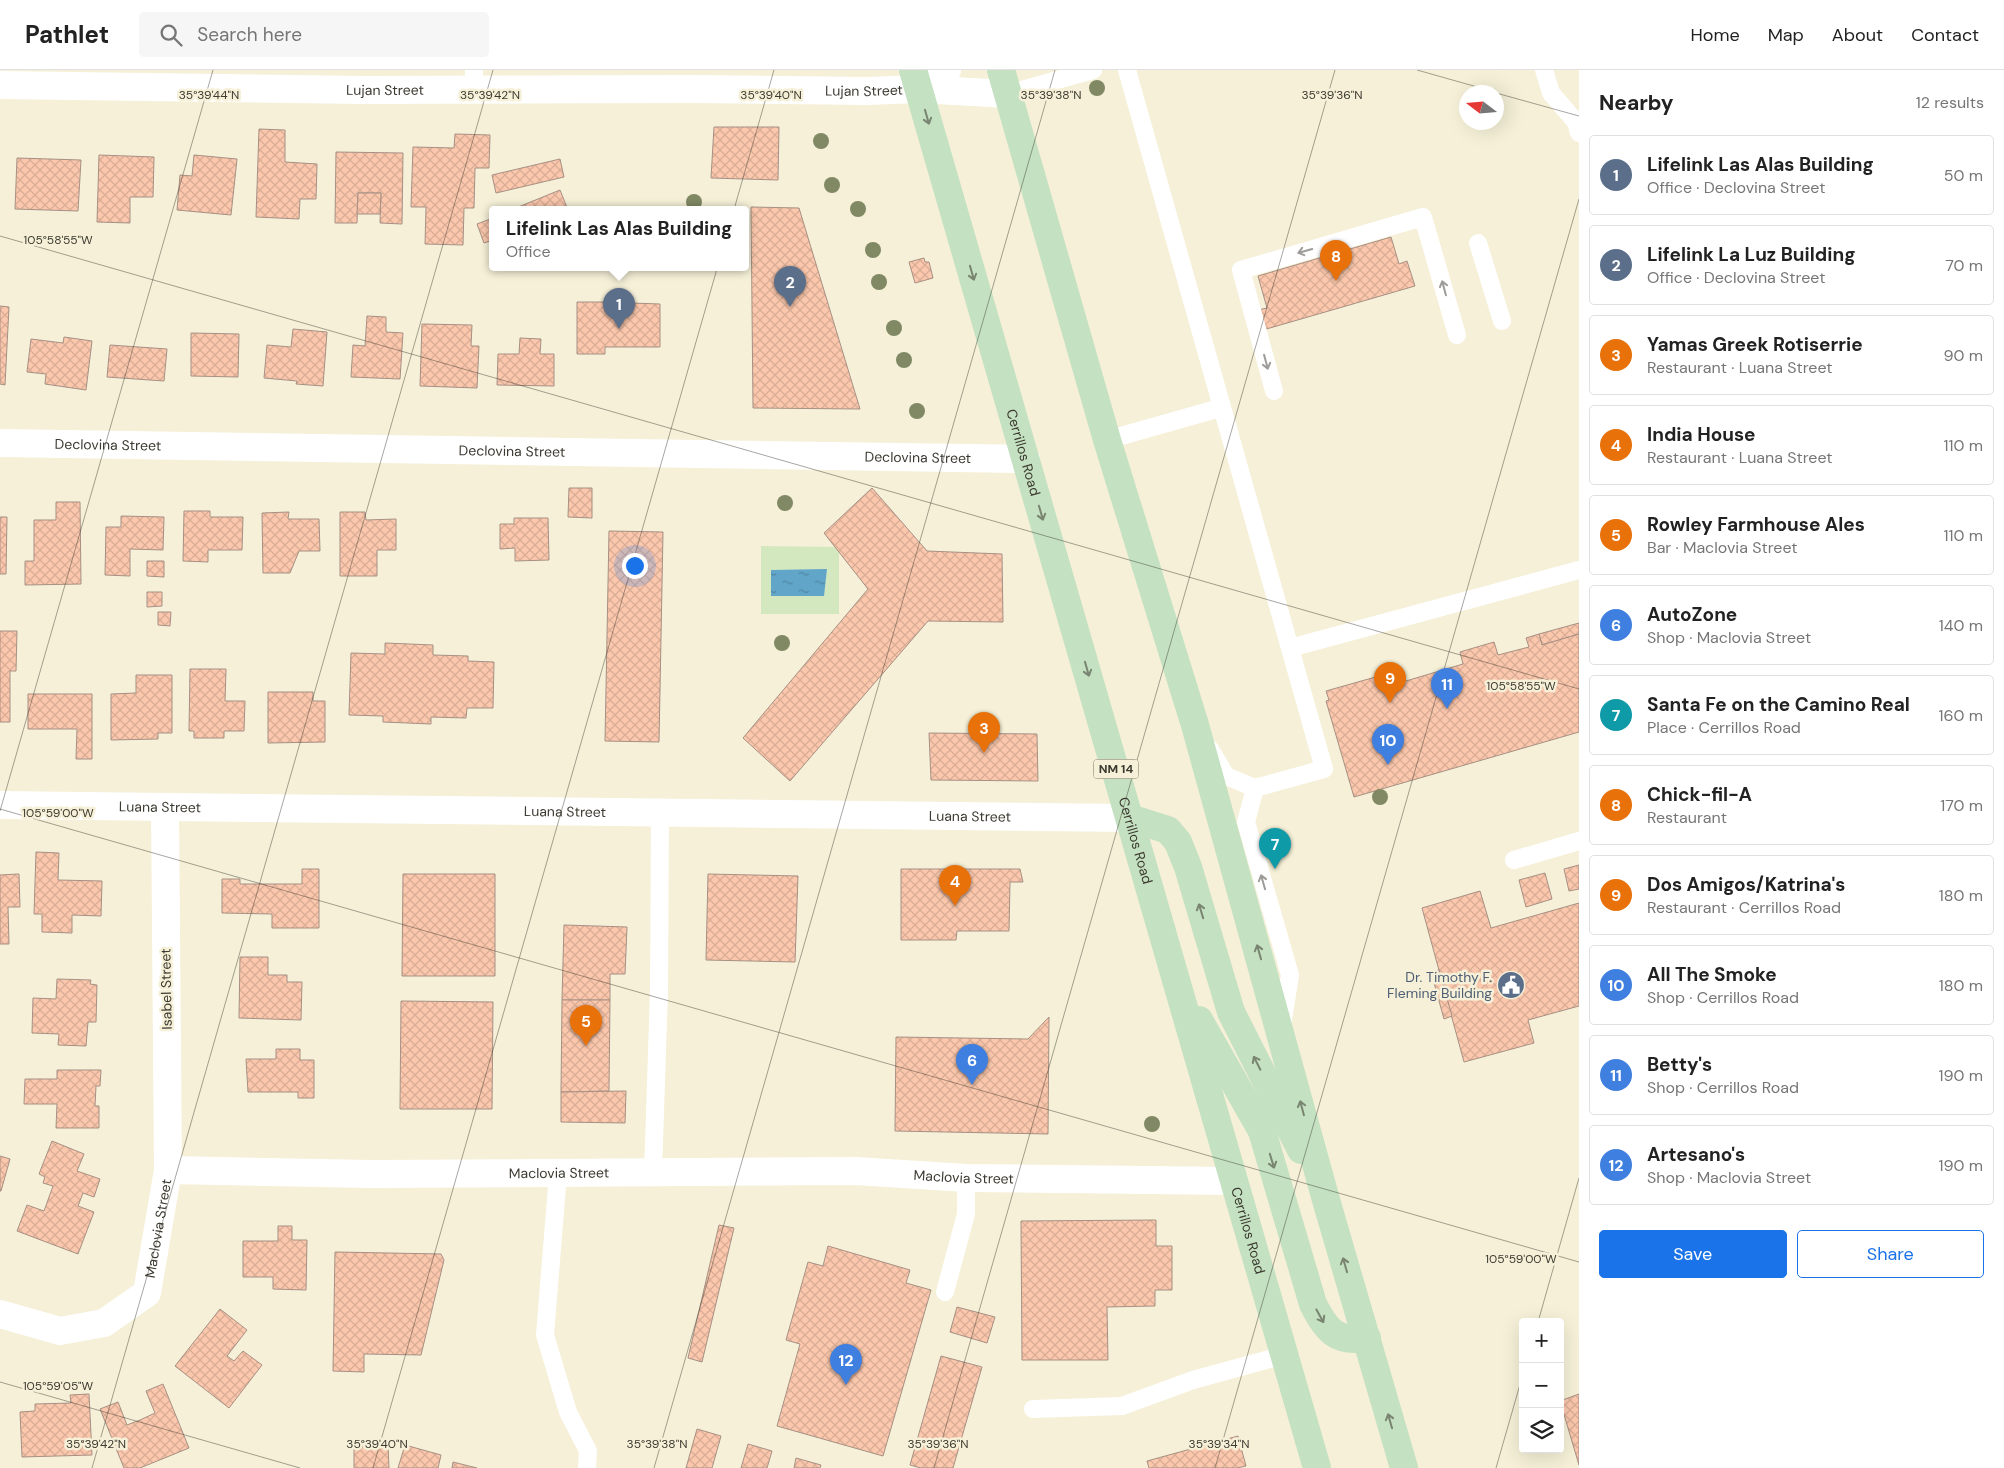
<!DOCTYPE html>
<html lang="en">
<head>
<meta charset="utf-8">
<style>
	:root { --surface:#fff; --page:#f6f6f6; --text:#222; --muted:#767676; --line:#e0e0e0; --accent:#1a73e8 }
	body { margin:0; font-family:"DM Sans",sans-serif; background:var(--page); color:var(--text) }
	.controls { position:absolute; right:15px; bottom:15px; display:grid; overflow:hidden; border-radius:5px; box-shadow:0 5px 20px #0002 }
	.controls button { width:45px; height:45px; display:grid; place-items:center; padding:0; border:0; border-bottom:1px solid var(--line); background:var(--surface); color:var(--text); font:25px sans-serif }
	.compass { position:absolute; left:1459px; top:15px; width:45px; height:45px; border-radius:50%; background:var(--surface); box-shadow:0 5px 20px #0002; rotate:286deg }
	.you { position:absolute; left:634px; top:495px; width:18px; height:18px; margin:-12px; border:4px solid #fff; border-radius:50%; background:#1a73e8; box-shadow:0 0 0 8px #1a73e833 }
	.badge { display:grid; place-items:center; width:32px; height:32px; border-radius:50%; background:var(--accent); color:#fff; font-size:16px; font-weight:700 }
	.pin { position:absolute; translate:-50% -41px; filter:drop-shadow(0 1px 2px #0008) }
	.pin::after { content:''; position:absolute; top:26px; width:18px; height:15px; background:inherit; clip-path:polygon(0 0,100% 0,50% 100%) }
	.popup { position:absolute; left:489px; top:136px; width:260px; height:65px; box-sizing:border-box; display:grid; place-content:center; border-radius:5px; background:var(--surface); filter:drop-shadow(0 1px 4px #0005); font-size:16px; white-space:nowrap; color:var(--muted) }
	.popup b { font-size:19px; color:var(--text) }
	.popup::after { content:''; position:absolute; left:50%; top:100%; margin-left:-10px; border:10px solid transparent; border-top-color:var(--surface) }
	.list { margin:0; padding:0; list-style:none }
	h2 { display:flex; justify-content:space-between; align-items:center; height:65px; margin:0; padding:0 20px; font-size:21px }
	h2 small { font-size:16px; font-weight:400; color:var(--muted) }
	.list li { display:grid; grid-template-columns:32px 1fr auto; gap:15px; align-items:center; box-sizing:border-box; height:80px; margin:0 10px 10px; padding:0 10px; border:1px solid var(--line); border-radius:5px }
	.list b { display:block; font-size:19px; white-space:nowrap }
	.list p { margin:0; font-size:16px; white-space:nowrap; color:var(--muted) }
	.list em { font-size:16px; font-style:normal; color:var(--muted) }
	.actions { display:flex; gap:10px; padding:15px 20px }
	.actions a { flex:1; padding:11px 0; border:1px solid var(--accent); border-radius:5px; text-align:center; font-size:18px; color:var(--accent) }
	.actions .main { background:var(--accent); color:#fff }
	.icon { flex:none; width:28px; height:28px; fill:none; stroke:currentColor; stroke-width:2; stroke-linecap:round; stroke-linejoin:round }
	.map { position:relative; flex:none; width:1579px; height:1398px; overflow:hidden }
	header { display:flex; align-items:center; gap:30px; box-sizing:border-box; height:70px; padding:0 25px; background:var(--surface); border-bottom:1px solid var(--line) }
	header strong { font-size:24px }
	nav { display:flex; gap:28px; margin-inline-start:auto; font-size:18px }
	.search { width:350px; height:45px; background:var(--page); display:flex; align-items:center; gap:12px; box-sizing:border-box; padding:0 18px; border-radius:5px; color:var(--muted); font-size:19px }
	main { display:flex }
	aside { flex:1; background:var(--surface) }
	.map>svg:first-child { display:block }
</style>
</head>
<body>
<header>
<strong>Pathlet</strong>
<div class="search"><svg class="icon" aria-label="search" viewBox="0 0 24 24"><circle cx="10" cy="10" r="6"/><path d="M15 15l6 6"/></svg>Search here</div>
<nav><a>Home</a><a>Map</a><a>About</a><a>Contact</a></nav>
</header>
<main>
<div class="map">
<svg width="1579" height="1398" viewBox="0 0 1579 1398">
	<defs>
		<pattern id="water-ripples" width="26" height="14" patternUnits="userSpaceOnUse" patternTransform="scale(1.25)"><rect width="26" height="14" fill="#61a5c9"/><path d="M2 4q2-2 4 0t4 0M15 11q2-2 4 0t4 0" fill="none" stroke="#5187a4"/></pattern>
		<pattern id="building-cross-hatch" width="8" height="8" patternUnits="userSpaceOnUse" patternTransform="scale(1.25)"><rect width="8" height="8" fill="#fcc8ad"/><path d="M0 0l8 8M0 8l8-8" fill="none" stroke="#d9ad95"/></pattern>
	</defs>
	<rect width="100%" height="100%" fill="#f5f0d7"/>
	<path fill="#d4e8c0" d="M761 476 835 477 839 482V544H761Z"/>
	<path fill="url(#water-ripples)" d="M827 499 824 526H771V500Z"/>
	<g fill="url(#building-cross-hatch)" stroke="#a79084">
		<path d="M714 57H779L778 110 711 108Z"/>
		<path d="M259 59 285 60V92L317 94 316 129H300L299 149 256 147Z"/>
		<path d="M455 64 490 65 489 98H475L474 138H464L463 175 425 174 426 137H411L413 77 454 78Z"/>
		<path d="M336 82 403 83 402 154 380 153 381 123H358L357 153H335Z"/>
		<path d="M99 85 154 87 153 127H130V153L97 152Z"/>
		<path d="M194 85 237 89 231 145 177 140 180 105 192 106Z"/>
		<path d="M17 88 81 90 78 141 15 139Z"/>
		<path d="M560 89 564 107 496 123 492 105Z"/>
		<path d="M560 120 568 140H511Z"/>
		<path d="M358 123H381L380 144H357Z"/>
		<path d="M751 137 799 138 860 339 753 338Z"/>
		<path d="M493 148V170L484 173 477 154Z"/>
		<path d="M1391 167 1399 194 1407 191 1415 216 1263 260 1258 240 1267 238 1258 206Z"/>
		<path d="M924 188 925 192H929L933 208 915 213 909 192Z"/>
		<path d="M577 232H605V242H631V233L660 234V277H605V284H577Z"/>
		<path d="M0 236 9 237 5 315 0 314Z"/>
		<path d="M367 246 386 247V262L403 263 400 309 351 307 353 275 365 276Z"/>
		<path d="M422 254 472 255 471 276H479L477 318 420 316Z"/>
		<path d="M293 259 327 262 323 316 296 314 297 311 264 308 267 275 291 277Z"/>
		<path d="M191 263 239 264 238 307 191 306Z"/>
		<path d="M64 267 92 271 86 320 45 314 46 304 27 302 31 269 63 273Z"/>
		<path d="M520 268 541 269 540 284H554V316L497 315 498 284H519Z"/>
		<path d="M110 275 167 279 164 311 107 307Z"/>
		<path d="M569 418H592V448L568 447Z"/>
		<path d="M872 418 927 481 1002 484 1003 552 928 551 790 711 743 668 868 519 824 463Z"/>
		<path d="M56 432H80L81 514 25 515V491H34V450H56Z"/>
		<path d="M184 441H210V447H243L242 480H208V492L183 491Z"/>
		<path d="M289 442 288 449H319L320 481H299L290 503H263L262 443Z"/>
		<path d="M340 442H365L366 450 396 449V480H377V506H340Z"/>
		<path d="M121 446 164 447 163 480 130 479V506L105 505 106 457H121Z"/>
		<path d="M0 447H7L6 504H0Z"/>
		<path d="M514 448H548L549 490 515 491V478L500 479V454H514Z"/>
		<path d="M609 461 663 462 659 672 605 671Z"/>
		<path d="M147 491H164V507L147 506Z"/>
		<path d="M147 522H162V536L147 537Z"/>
		<path d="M158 542H171L170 556 158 555Z"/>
		<path d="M1579 553V564L1542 575 1539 564Z"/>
		<path d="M0 561H17L16 601H10V652H0Z"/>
		<path d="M1539 564 1542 575 1579 564V662L1354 727 1326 631 1329 630 1326 621 1386 604 1389 616 1463 594 1460 582 1494 572 1498 585 1529 577 1526 568Z"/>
		<path d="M385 573 433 575V585L468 586V591L494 592 493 638H467L466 648 431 647V654L383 652V646L349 645 351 583 385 584Z"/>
		<path d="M190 599H226L225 631H245L244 661H224V668H194V661H189Z"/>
		<path d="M136 605H172V663H158V669L111 670V624L136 623Z"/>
		<path d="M268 622H313V631H325V672L268 673Z"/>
		<path d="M28 624H92V689H76L77 659H28Z"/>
		<path d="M929 663 1037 664 1038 711 931 710Z"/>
		<path d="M36 782 59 783 58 810 102 811 101 846 72 845V863L42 862V844H34Z"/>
		<path d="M1579 795V819L1569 821 1564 799Z"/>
		<path d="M302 799H319V858H272V844L222 843V809H240V814H302Z"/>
		<path d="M901 799H1020L1023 812H1010L1009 861H957L956 870H901Z"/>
		<path d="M1545 803 1552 829 1526 837 1519 810Z"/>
		<path d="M19 804 20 837H8L9 874H0V805Z"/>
		<path d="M403 804H495V906H402Z"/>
		<path d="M708 804 798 806 795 892 706 890Z"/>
		<path d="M1480 821 1491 858 1579 833V936L1528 950 1534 973 1464 992 1422 838Z"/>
		<path d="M564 855 627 857 625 904H610V930H562Z"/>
		<path d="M240 887H268V905H287V912H302L301 950 239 948Z"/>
		<path d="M1439 900 1452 946 1444 949 1431 902Z"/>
		<path d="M57 909 91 910 90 914 97 915 96 952H88L86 976 58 975 59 964 32 963 33 928 56 929Z"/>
		<path d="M562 930H610L609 1021 561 1022Z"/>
		<path d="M401 931 493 932 492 1039H400Z"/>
		<path d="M1049 947 1048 1064 895 1061 896 967 1028 969Z"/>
		<path d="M276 979H300V990H314V1028H298V1022H248L246 989H276Z"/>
		<path d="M57 1000H101L100 1016H96L95 1036H99V1058H56L57 1034H24L25 1009H57Z"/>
		<path d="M626 1021 625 1053 561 1052V1022Z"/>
		<path d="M52 1071 84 1084 77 1101 100 1109 94 1127 83 1123 78 1136 94 1142 78 1184 17 1161 27 1135 44 1141 53 1116 43 1113 45 1107 39 1104Z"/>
		<path d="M0 1086 10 1089 1 1121H0Z"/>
		<path d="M1156 1150V1176H1172V1220H1155V1236L1107 1237 1108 1290H1022L1021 1151Z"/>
		<path d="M719 1155 734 1158 702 1292 688 1288Z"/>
		<path d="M278 1156H292V1170H307L306 1220 273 1219V1207H243V1171H278Z"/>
		<path d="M828 1176 910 1200 906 1213 931 1220 883 1386 777 1356 800 1274 786 1270 808 1192 823 1196Z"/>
		<path d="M335 1182 441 1184 444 1190 421 1285 364 1284V1302L333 1301Z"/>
		<path d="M957 1237 995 1247 987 1273 950 1262Z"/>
		<path d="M220 1239 247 1260 227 1286 234 1291 243 1281 262 1295 229 1338 175 1296Z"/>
		<path d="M941 1286 982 1297 953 1398H921L910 1395Z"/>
		<path d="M163 1314 189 1378 140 1398H124L100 1339 118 1332 127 1355 140 1350 155 1343 146 1321Z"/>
		<path d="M89 1324 92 1385 22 1387 20 1342 35 1341V1334L71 1333 70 1325Z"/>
		<path d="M1579 1324V1395L1560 1331Z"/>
		<path d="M697 1359 721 1366 712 1398H686Z"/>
		<path d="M1238 1366 1246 1396 1237 1398H1149L1147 1391Z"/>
		<path d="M748 1374 772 1381 767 1398H741Z"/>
		<path d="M354 1375H388L389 1398H354Z"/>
		<path d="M405 1375 441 1385 438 1398H398Z"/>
		<path d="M796 1388 821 1395 820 1398H794Z"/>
		<path d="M453 1392 477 1398H452Z"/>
	</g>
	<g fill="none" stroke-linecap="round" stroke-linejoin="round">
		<g stroke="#fff" stroke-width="18">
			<path d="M1127 0 1324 699 1255 718 1226 706 1210 679"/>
			<path d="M1544 0 1551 23 1576 52 1579 63"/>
			<path d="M474 19V0"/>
			<path d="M1007 24 1093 0"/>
			<path d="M1478 173 1502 251"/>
			<path d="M1274 321 1241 200 1423 147 1457 265"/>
			<path d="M1107 370 1220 338"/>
			<path d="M1290 578 1579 500"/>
			<path d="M1255 718 1246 752 1290 905 1282 956"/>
			<path d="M1514 790 1579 771"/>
			<path d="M653 1103 659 921 660 743"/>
			<path d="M558 1104 545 1265 568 1342 588 1381 587 1398"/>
			<path d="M945 1222 966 1144V1108"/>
			<path d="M1033 1339 1122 1336 1193 1310 1284 1285"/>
		</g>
		<g stroke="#fff" stroke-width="28">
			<path d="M947 0 919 19 1007 24"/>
			<path id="s1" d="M0 15 365 20 692 19 867 21 919 19"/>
			<path id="s2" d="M0 373 1026 389"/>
			<path id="s3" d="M0 735 1130 748"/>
			<path id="s4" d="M168 1100 371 1104 856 1101 966 1108 1234 1111"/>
			<path id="s5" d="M0 1244 60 1261 104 1253 147 1223 168 1100 165 738"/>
		</g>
		<g stroke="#c4e1c1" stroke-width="28">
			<path id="s6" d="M913 0 1317 1398"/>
			<path d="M1001 0 1107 370 1195 655 1326 1130 1404 1398"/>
			<path d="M1130 748 1168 760 1178 772 1188 797 1231 942 1301 1080"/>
			<path d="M1199 950 1262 1061 1313 1234C1326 1260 1336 1273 1367 1268"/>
		</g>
	</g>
	<g fill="#808864">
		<circle cx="1097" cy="18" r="8"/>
		<circle cx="821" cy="71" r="8"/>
		<circle cx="832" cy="115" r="8"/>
		<circle cx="694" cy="132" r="8"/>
		<circle cx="858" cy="139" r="8"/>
		<circle cx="873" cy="180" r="8"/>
		<circle cx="879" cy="212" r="8"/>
		<circle cx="894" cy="258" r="8"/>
		<circle cx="904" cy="290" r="8"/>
		<circle cx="917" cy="341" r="8"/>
		<circle cx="785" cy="433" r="8"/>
		<circle cx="782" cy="573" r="8"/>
		<circle cx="1380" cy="727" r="8"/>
		<circle cx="1152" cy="1054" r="8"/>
	</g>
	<defs><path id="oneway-shaft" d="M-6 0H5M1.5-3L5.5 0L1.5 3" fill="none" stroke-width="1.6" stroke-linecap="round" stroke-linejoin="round" transform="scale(1.25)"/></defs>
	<g stroke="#798571">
		<use href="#oneway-shaft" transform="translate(927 47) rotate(74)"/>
		<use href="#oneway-shaft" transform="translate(972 203) rotate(74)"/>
		<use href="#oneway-shaft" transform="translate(1041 443) rotate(74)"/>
		<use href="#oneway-shaft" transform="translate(1087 599) rotate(74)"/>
		<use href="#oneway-shaft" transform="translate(1201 841) rotate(-107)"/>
		<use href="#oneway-shaft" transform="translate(1259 882) rotate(-106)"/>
		<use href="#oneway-shaft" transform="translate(1257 993) rotate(-117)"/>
		<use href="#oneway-shaft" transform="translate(1302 1038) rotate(-105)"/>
		<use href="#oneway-shaft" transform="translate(1272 1091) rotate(73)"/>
		<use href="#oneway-shaft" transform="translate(1345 1195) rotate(-106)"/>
		<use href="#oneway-shaft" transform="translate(1320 1246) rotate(61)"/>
		<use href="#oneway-shaft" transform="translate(1390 1351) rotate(-106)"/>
	</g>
	<g stroke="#9e9c98">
		<use href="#oneway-shaft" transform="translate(1305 181) rotate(164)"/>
		<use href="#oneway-shaft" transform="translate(1444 218) rotate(-105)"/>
		<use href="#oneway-shaft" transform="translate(1266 292) rotate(75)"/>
		<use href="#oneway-shaft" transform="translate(1263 812) rotate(-106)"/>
	</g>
	<path fill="none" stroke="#3c3a30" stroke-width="1" stroke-opacity="0.45" d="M1417 0 1495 22M1496 23 1579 46M0 166 1579 619M0 739 1579 1192M0 741 213 0M1538 1252 1579 1108M0 1312 300 1398M92 1398 493 0M373 1398 774 0M654 1398 1055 0M934 1398 1335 0M1215 1398 1579 129M1496 1398 1523 1304"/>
	<defs>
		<g id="civic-disc" transform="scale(1.4375)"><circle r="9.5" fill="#5c6f8a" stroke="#f5f0d7"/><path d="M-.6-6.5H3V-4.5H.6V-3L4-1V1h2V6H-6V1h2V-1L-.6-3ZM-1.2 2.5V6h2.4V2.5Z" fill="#fff"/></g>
	</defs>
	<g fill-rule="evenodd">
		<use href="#civic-disc" x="1511" y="915"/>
	</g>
	<g text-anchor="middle" stroke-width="5" stroke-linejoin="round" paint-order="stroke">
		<rect fill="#f5f0d7" stroke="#747162" stroke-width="1" x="1093.5" y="689.5" width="45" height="19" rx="4"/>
		<g font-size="12" font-weight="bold" fill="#3c3a30">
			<text x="1116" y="703">NM 14</text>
		</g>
		<g font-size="14" fill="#3c3a30" stroke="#f5f0d7">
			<text dy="5" stroke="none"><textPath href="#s1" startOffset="864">Lujan Street</textPath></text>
			<text dy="5" stroke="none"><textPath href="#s1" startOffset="385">Lujan Street</textPath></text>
			<text dy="5" stroke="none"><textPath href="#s2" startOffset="108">Declovina Street</textPath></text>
			<text dy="5" stroke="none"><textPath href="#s2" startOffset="512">Declovina Street</textPath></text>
			<text dy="5" stroke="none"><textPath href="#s6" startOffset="398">Cerrillos Road</textPath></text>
			<text dy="5" stroke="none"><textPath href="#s2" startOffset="918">Declovina Street</textPath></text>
			<text dy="5" stroke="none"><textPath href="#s3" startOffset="160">Luana Street</textPath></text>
			<text dy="5" stroke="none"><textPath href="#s3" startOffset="565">Luana Street</textPath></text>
			<text dy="5" stroke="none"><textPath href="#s3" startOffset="970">Luana Street</textPath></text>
			<text dy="5" stroke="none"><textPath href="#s6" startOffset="802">Cerrillos Road</textPath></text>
			<text transform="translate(166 919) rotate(-91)" y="5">Isabel Street</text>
			<text dy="5" stroke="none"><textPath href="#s4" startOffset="391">Maclovia Street</textPath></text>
			<text dy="5" stroke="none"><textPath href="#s4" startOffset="796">Maclovia Street</textPath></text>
			<text dy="5" stroke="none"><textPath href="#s5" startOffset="225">Maclovia Street</textPath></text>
			<text dy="5" stroke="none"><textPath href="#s6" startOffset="1208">Cerrillos Road</textPath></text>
		</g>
		<g font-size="14" fill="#4e5e75" stroke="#f5f0d7" text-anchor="end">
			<text x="1492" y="912">Dr. Timothy F.<tspan x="1492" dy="16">Fleming Building</tspan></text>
		</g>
	</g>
	<g font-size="12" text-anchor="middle" fill="#3c3a30" stroke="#f5f0d7" stroke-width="5" stroke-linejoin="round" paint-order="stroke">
		<text x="209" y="29">35°39'44"N</text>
		<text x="490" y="29">35°39'42"N</text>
		<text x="771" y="29">35°39'40"N</text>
		<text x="1051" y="29">35°39'38"N</text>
		<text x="1332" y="29">35°39'36"N</text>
		<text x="58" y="174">105°58'55"W</text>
		<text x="1521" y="620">105°58'55"W</text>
		<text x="58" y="747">105°59'00"W</text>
		<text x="1521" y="1193">105°59'00"W</text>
		<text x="58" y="1320">105°59'05"W</text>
		<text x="96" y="1378">35°39'42"N</text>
		<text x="377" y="1378">35°39'40"N</text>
		<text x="657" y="1378">35°39'38"N</text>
		<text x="938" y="1378">35°39'36"N</text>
		<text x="1219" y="1378">35°39'34"N</text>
	</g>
</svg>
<div class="controls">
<button>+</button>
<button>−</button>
<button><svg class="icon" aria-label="layers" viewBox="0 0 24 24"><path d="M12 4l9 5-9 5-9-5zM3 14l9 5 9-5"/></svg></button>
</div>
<svg class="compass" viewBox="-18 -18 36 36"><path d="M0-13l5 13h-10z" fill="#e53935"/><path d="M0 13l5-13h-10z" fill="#767676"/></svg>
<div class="you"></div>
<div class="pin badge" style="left:619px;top:259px;background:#5c6f8a">1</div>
<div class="popup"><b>Lifelink Las Alas Building</b>Office</div>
<div class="pin badge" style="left:790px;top:237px;background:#5c6f8a">2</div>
<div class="pin badge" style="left:984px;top:683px;background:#e8710a">3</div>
<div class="pin badge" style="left:955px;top:836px;background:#e8710a">4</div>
<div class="pin badge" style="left:586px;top:976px;background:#e8710a">5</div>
<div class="pin badge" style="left:972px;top:1015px;background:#3f7fe0">6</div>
<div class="pin badge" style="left:1275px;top:799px;background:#0f9aa8">7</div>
<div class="pin badge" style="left:1336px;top:211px;background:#e8710a">8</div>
<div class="pin badge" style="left:1390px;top:633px;background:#e8710a">9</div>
<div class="pin badge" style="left:1388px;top:695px;background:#3f7fe0">10</div>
<div class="pin badge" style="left:1447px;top:639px;background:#3f7fe0">11</div>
<div class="pin badge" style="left:846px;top:1315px;background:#3f7fe0">12</div>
</div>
<aside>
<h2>Nearby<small>12 results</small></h2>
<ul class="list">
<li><span class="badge" style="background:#5c6f8a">1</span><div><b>Lifelink Las Alas Building</b><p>Office · Declovina Street</p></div><em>50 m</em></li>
<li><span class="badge" style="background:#5c6f8a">2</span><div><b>Lifelink La Luz Building</b><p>Office · Declovina Street</p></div><em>70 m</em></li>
<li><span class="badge" style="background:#e8710a">3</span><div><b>Yamas Greek Rotiserrie</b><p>Restaurant · Luana Street</p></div><em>90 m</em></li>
<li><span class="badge" style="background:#e8710a">4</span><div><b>India House</b><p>Restaurant · Luana Street</p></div><em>110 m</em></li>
<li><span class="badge" style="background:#e8710a">5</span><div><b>Rowley Farmhouse Ales</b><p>Bar · Maclovia Street</p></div><em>110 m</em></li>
<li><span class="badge" style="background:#3f7fe0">6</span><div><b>AutoZone</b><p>Shop · Maclovia Street</p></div><em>140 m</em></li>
<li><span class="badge" style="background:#0f9aa8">7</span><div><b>Santa Fe on the Camino Real</b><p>Place · Cerrillos Road</p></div><em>160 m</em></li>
<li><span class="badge" style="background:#e8710a">8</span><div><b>Chick-fil-A</b><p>Restaurant</p></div><em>170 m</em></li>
<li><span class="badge" style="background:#e8710a">9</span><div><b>Dos Amigos/Katrina's</b><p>Restaurant · Cerrillos Road</p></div><em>180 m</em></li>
<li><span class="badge" style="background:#3f7fe0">10</span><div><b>All The Smoke</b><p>Shop · Cerrillos Road</p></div><em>180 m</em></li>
<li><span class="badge" style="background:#3f7fe0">11</span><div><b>Betty's</b><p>Shop · Cerrillos Road</p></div><em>190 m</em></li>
<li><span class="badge" style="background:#3f7fe0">12</span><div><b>Artesano's</b><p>Shop · Maclovia Street</p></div><em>190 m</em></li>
</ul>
<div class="actions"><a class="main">Save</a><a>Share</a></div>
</aside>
</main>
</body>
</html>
